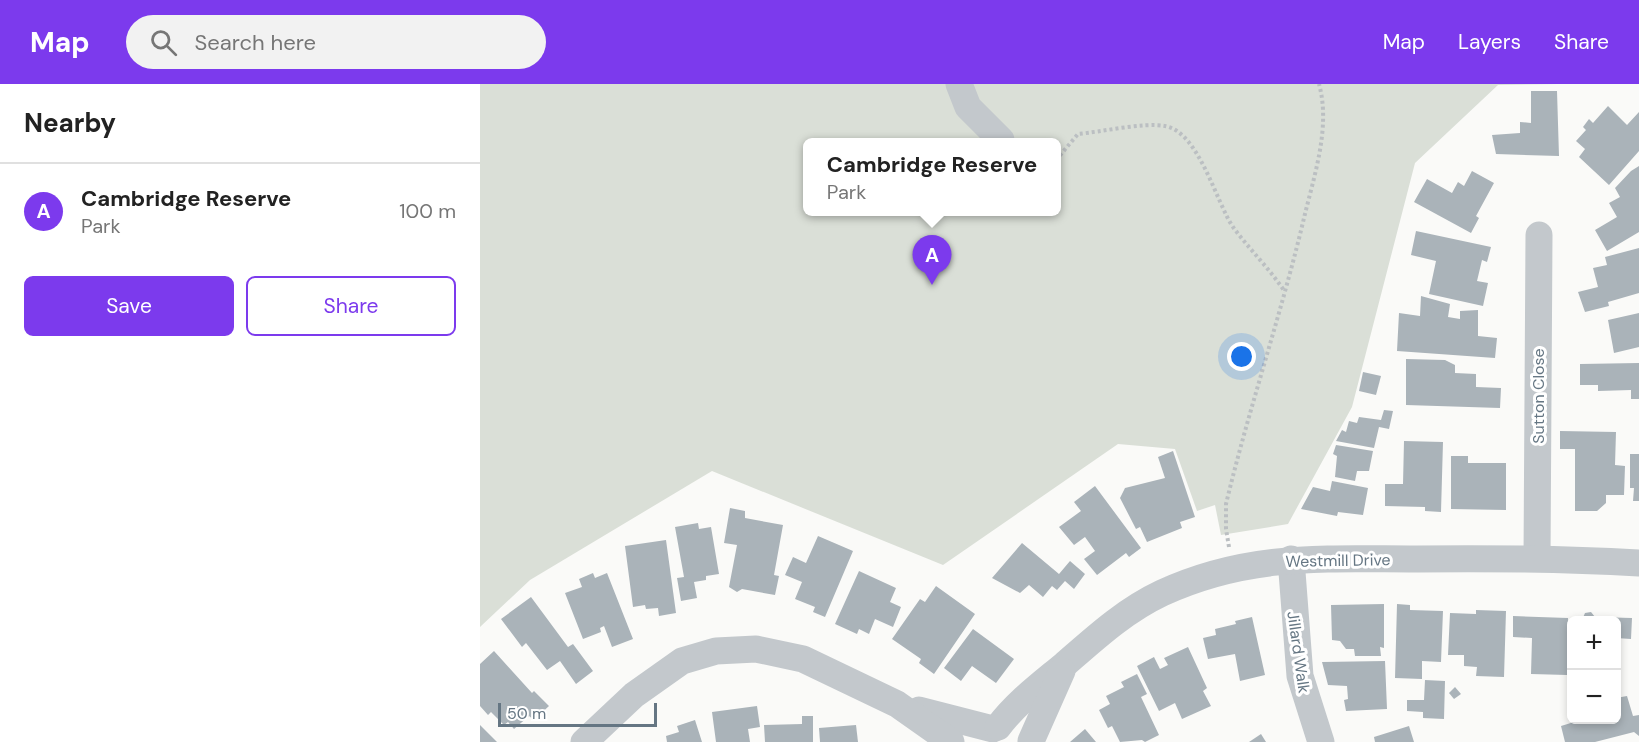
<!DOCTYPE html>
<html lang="en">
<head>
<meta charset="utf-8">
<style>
	:root { --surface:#fff; --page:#f2f2f2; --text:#222; --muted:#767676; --line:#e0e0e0; --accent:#7c3aed }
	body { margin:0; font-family:"DM Sans",sans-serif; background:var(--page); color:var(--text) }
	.controls { position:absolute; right:18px; bottom:18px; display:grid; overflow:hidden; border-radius:9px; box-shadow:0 3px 9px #0003 }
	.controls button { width:54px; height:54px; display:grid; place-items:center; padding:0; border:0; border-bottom:2px solid var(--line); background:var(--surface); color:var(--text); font:30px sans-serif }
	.scale { position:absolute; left:18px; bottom:15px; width:159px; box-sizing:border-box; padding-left:6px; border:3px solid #657683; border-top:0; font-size:16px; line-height:21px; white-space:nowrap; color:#657683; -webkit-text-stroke:4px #fff; paint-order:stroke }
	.you { position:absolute; left:762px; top:273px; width:21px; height:21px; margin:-15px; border:4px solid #fff; border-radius:50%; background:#1a73e8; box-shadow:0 0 0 9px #1a73e833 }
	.badge { display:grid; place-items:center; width:39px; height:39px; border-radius:50%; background:var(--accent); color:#fff; font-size:20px; font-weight:700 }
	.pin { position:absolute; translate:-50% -50px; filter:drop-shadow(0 2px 3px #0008) }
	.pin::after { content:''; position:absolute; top:32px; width:21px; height:18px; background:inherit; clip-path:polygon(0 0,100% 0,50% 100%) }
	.popup { position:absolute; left:323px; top:54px; width:258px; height:78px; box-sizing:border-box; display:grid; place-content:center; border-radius:9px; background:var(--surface); filter:drop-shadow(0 2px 4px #0005); font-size:20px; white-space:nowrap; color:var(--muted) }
	.popup b { font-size:22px; color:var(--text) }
	.popup::after { content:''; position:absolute; left:50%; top:100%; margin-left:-12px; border:12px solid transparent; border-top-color:var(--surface) }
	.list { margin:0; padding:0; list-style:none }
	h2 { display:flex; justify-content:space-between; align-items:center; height:78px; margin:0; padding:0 24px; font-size:26px }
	h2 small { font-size:20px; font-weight:400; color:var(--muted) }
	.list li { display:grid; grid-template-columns:39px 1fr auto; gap:18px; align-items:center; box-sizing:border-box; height:96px; padding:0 24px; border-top:2px solid var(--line) }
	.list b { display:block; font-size:22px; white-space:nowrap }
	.list p { margin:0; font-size:20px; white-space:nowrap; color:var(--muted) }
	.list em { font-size:20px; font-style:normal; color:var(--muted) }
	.actions { display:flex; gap:12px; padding:18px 24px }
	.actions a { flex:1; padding:14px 0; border:2px solid var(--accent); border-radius:9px; text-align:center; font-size:21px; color:var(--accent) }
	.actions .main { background:var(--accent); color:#fff }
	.icon { flex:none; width:33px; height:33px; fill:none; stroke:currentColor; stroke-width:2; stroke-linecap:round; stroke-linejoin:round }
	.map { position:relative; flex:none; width:1159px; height:658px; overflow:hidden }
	header { display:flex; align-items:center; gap:36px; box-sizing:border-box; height:84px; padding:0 30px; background:var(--accent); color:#fff }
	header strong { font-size:28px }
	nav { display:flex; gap:33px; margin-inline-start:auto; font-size:21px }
	.search { width:420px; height:54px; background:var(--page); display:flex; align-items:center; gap:15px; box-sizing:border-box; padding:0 21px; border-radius:33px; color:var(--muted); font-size:22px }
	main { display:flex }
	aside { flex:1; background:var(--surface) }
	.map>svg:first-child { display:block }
</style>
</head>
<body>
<header>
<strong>Map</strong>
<div class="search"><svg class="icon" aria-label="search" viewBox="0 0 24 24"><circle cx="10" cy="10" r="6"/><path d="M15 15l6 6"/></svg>Search here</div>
<nav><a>Map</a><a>Layers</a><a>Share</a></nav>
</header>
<main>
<aside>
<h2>Nearby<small></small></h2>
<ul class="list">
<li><span class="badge">A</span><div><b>Cambridge Reserve</b><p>Park</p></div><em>100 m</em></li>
</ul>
<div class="actions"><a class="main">Save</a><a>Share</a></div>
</aside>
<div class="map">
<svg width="1159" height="658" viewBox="0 0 1159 658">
	<rect width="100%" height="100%" fill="#fafaf8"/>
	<path fill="#dadfd7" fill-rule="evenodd" d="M0 0H1078L1018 1 935 79 872 323 808 440 741 451 735 421 717 427 695 365 638 360 463 481 232 387 50 496 0 543ZM328 58H576V128H328Z"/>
	<g fill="#aab3b9">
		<path d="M1051 7H1077L1079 72 1016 70 1012 51 1040 49V38L1051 39Z"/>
		<path d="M1128 22 1147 41 1159 28V67L1129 101 1099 73 1105 65 1096 57 1106 46 1103 43 1109 35 1113 39Z"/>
		<path d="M1159 82V148L1127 167 1115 146 1137 133 1129 119 1140 113 1135 104 1151 87Z"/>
		<path d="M992 87 1014 99 996 132 999 134 991 149 934 118 947 95 972 109 978 98 984 102Z"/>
		<path d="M936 147 1011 163 1007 178 1002 176 997 197 1008 199 1003 222 949 210 956 177 931 171Z"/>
		<path d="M1159 164V209L1128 218 1129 222 1105 228 1098 208 1118 203 1113 184 1127 181 1125 173Z"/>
		<path d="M941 212 970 220 968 233 980 235V227L998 226V252L1017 254 1015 274 917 267 919 229 940 232Z"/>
		<path d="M1159 229V263L1134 269 1128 236Z"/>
		<path d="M926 275 965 276 975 281V289L996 290V303L1021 304 1020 324 926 321Z"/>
		<path d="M1159 279V315H1151V306L1118 307V301H1100V280Z"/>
		<path d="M883 288 901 292 896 311 879 307Z"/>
		<path d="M904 326 913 327 909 345 899 343 894 364 856 357 862 346 866 348 869 337 877 339 879 333 901 336Z"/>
		<path d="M1080 347 1136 348 1135 381 1145 382 1144 411H1126V419L1117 427H1095V365H1080Z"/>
		<path d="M924 357 963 358 961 428 945 427V423L905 422V400H923Z"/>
		<path d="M856 361 893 367 889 387H877L875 397 855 393 857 372 853 370Z"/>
		<path d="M693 367 715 433 700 438 702 444 667 458 660 443 656 445 640 414 645 404 685 394 678 373Z"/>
		<path d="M1150 370H1159V417H1153L1154 404H1150Z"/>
		<path d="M971 372H988V379H1026V426L971 425Z"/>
		<path d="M852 397 888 404 883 431 858 428 857 432 821 425 833 403 850 407Z"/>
		<path d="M615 402 661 464 649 473 646 469 617 491 604 475 615 467 605 453 594 461 579 443 601 427 594 418Z"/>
		<path d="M250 424 265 427V434L303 441 294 491 299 492 295 511 262 505 257 508 249 503 257 461 244 459Z"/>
		<path d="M218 439 219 445 231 443 239 490 226 492V496L214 498 217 514 201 517 197 494 204 493 195 443Z"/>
		<path d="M338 452 373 467 345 533 333 528 335 523 315 515 322 498 305 491 313 473 326 479Z"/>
		<path d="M186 456 196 529 179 532 178 524 166 525 165 521 153 523 145 462Z"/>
		<path d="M542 459 579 490 590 477 605 490 594 505 585 497 577 506 572 502 563 513 549 501 540 509 512 494Z"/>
		<path d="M379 487 416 504 410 518 421 523 413 543 395 535 389 550 379 545 377 550 355 540Z"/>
		<path d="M113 489 115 494 127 489 153 555 132 563 124 542 120 544 121 548 103 555 85 509 102 503 99 495Z"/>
		<path d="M456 502 495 530 454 590 439 579 441 575 412 555 440 515 445 518Z"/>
		<path d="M51 513 88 563 93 560 113 587 96 600 80 577 67 586 46 559 42 563 21 535Z"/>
		<path d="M904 520V564L900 563 901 572H875L874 565H866L860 557 852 556 851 521Z"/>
		<path d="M917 520 930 521V526L963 527 961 578 942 577V595L915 594Z"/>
		<path d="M996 526 1026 527 1024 593 996 592 997 583 984 582V571H968L970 529 996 530Z"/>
		<path d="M1111 528 1115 533 1152 534 1151 555 1136 554V536H1102L1105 529Z"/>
		<path d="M1033 532 1088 534 1087 591 1051 590 1052 554 1033 553Z"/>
		<path d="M772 533 785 591 760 597 755 570 728 575 723 554 736 551 735 545 756 540 755 537Z"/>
		<path d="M493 545 534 575 516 599 492 582 481 597 464 584Z"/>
		<path d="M708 563 727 604 723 607 731 622 702 635 695 619 679 627 657 582 674 573 680 585 688 581 684 574Z"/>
		<path d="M14 567 52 609 54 607 69 622 54 636 49 632 34 645 28 638 24 641 11 628 8 631 0 622V580Z"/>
		<path d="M905 577 907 625 866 627 864 616 868 615 867 602 848 601 842 578Z"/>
		<path d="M657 590 667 610 661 613 679 651 665 658 662 656 640 658 632 642 628 644 619 626 630 620 626 612 644 603 641 598Z"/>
		<path d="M945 596 965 597 964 635 943 634V628L927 627V616H944Z"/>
		<path d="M975 603 981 610 974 615 969 609Z"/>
		<path d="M1147 612 1153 632 1159 631V652L1154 648 1115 658H1085L1081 642 1094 638 1093 636H1136V614Z"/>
		<path d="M277 622 280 643 268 645 270 658H236L232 628Z"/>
		<path d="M322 632H333V658H285L284 641 322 640Z"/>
		<path d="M215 636 222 658H187L186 652 199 648 197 642Z"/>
		<path d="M0 641 17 658H0Z"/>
		<path d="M376 641 378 658H340L339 644Z"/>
		<path d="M929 642 934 658H895L894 653Z"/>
		<path d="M605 645 616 658H590Z"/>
		<path d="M781 650 786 658H769Z"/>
	</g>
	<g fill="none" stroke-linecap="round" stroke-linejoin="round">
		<g stroke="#bbbfc2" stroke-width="4" stroke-dasharray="3 3" stroke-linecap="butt">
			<path d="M576 76 598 50C621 48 664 38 685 42 719 48 736 118 753 143 769 165 790 185 805 208"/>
			<path d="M749 463 746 445V420C769 324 801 231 824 134 834 92 851 43 839 0"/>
		</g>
		<g stroke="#c3c8cc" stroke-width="27">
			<path d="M479 0 488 23 521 56"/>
			<path d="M1057 474 1059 151"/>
			<path d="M811 475 820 592 841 658"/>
			<path d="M439 626 513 645"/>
			<path d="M518 643C537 618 560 601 584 581 615 554 644 527 682 509 769 469 845 475 936 475 1011 474 1085 475 1159 479"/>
			<path d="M551 657 582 587"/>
			<path d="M104 658 154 611 202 577 236 567 276 565 323 575 417 620 471 658"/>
		</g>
	</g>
	<g text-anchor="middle" stroke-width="6" stroke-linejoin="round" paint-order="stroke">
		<g font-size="16" fill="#657683" stroke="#fff">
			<text transform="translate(1058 312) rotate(-90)" y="6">Sutton Close</text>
			<text transform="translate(858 476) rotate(-1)" y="6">Westmill Drive</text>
			<text transform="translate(819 568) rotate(82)" y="6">Jillard Walk</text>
		</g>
	</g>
</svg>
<div class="controls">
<button>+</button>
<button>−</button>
</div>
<div class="scale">50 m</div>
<div class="you"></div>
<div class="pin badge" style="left:452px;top:201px">A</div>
<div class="popup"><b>Cambridge Reserve</b>Park</div>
</div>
</main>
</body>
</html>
